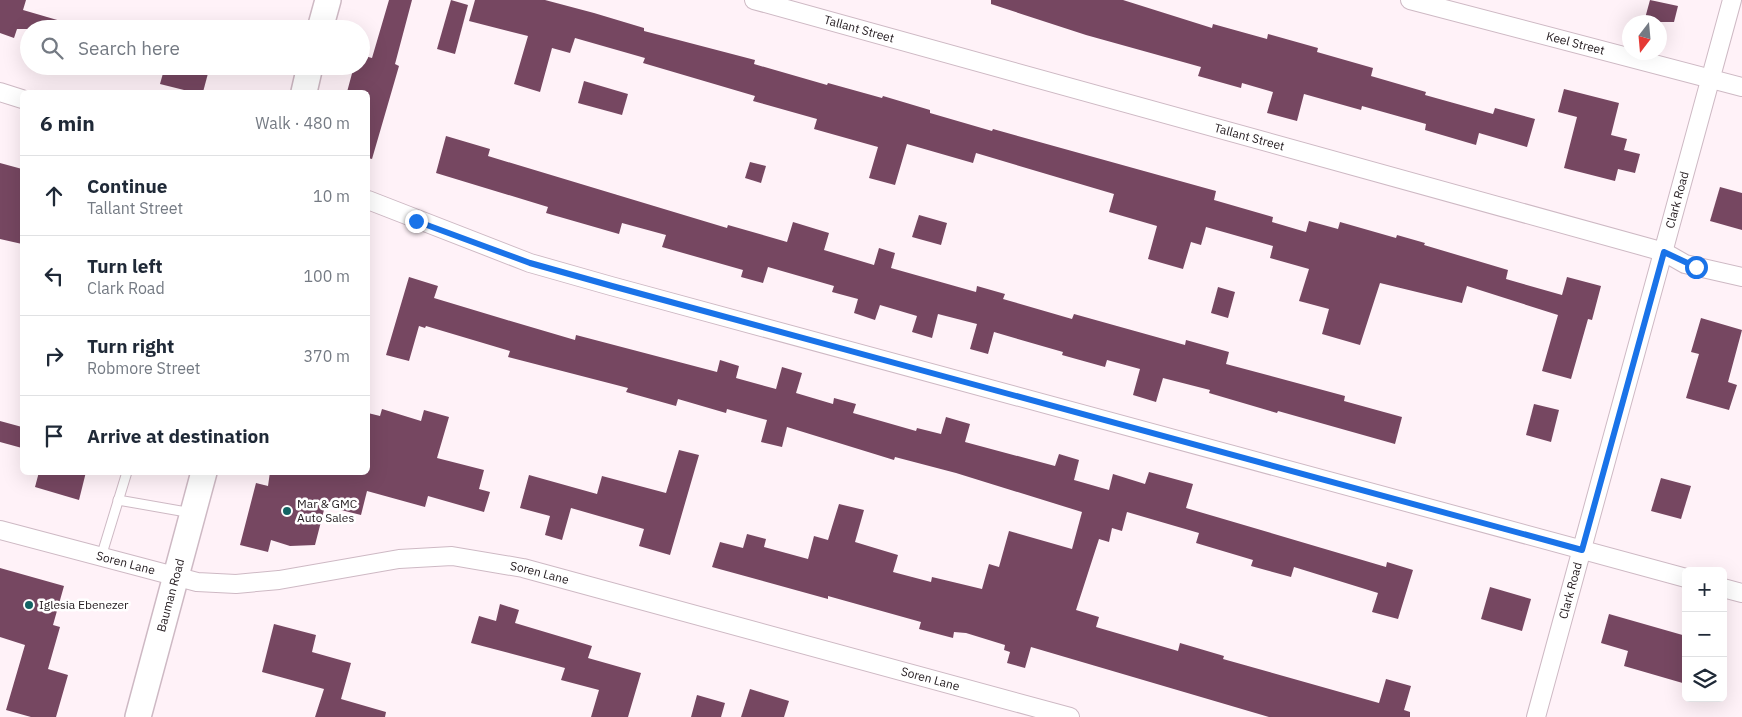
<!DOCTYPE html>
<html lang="en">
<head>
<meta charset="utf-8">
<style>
	:root { --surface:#fff; --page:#f2f2f3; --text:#1f2937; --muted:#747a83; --line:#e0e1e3 }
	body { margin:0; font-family:"IBM Plex Sans",sans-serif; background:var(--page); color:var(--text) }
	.controls { position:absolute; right:15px; bottom:15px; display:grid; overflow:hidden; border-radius:8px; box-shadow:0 5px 20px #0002 }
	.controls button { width:45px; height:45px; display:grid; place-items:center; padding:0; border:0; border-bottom:1px solid var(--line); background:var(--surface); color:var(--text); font:25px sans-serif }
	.compass { position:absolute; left:1622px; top:15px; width:45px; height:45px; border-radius:50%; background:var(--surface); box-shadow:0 5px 20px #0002; rotate:196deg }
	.stop { position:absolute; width:15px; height:15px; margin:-11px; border:4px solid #1a73e8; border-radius:50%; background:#fff }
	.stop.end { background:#1a73e8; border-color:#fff; box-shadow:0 1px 5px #0008 }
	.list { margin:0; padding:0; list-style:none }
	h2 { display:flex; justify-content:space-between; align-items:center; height:65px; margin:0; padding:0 20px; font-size:21px }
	h2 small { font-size:16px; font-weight:400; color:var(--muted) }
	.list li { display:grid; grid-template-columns:32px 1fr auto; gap:15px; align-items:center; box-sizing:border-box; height:80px; padding:0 20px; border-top:1px solid var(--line) }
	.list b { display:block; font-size:19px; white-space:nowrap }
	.list p { margin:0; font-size:16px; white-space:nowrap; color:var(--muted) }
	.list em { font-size:16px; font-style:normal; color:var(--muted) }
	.icon { flex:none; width:28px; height:28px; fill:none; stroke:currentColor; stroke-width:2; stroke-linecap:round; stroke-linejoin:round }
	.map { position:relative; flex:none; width:1742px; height:717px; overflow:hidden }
	.search { position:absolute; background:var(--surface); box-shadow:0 5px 20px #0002; left:20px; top:20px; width:350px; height:55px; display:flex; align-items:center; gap:12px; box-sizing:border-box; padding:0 18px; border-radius:28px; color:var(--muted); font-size:19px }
	.panel { position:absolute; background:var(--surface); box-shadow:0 5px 20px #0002; left:20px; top:90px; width:350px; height:385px; border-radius:8px }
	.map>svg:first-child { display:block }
</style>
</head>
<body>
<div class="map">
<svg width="1742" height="717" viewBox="0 0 1742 717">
	<rect width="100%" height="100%" fill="#fff2f8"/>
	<g fill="#764761">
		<path d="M0 0H26L23 10 71 24V29H17L14 38 0 33Z"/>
		<path d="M389 0H412L395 64 399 66 372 159 368 158V92H347L354 66H361V55L372 58Z"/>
		<path d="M451 0 468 5 455 54 437 49Z"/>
		<path d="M475 0H545L594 13 644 28V31L755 60 754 64 827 85 828 83 882 98 883 96 930 110V113L992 131 993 129 1216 191 1214 200 1273 217 1272 222 1306 232 1309 221 1338 229 1340 222 1396 238 1397 235 1425 243 1424 245 1508 270 1506 279 1562 295 1567 277 1601 286 1592 320 1588 319 1571 379 1542 371 1558 315 1467 286 1462 303 1380 283 1360 345 1322 334 1329 309 1299 301 1309 269 1270 258 1273 246 1206 227 1201 245 1191 242 1183 269 1148 259 1157 226 1109 212 1114 194 976 153 973 163 907 144 895 185 869 178 878 147 814 129 817 119 753 101 755 96 643 63 645 58 575 38 570 53 552 48 540 92 514 84 528 36 469 21Z"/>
		<path d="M991 0H1123L1212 28 1213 24 1267 39 1268 34 1318 48 1317 52 1373 68 1371 76 1426 92 1425 95 1493 114 1495 108 1535 119 1527 147 1479 133 1476 145 1425 130 1426 124 1362 106 1361 110 1304 94 1297 121 1267 113 1273 92 1242 83 1241 88 1198 76 1201 67 1086 35 991 4Z"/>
		<path d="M1650 0 1678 6 1674 22H1644Z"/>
		<path d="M165 66H210L203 92H192L160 84Z"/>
		<path d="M584 81 628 94 622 115 578 103Z"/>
		<path d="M1564 89 1619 103 1611 135 1627 139 1624 150 1640 154 1635 173 1618 169 1615 181 1564 168 1577 117 1558 112Z"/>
		<path d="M446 136 490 149 488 156 727 228 728 225 787 242 793 222 829 233 824 250 874 265 879 248 895 253 891 268 976 292 977 286 1005 294 1003 299 1072 319 1074 314 1185 345 1186 340 1229 352 1226 364 1345 396 1344 401 1402 417 1395 444 1278 411 1277 413 1209 393 1210 390 1163 378 1156 402 1133 395 1140 369 1107 360 1105 367 1062 355 1063 352 994 332 988 354 970 349 977 324 938 314 932 338 912 332 917 316 880 305 875 320 854 313 858 299 832 292 834 286 768 267 763 283 741 277 743 270 662 247 666 235 622 223 619 234 546 213 548 207 436 173Z"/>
		<path d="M750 162 766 166 761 183 745 178Z"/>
		<path d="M0 163 22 169V244L0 239Z"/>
		<path d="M1720 187 1742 193V230L1710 221Z"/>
		<path d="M919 215 947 223 941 245 912 237Z"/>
		<path d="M409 277 438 286 434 298 507 320 575 340 576 335 717 372 720 360 739 366 736 378 776 389 782 367 802 373 796 393 833 404 834 398 856 404 853 413 916 431 917 428 941 434 946 417 970 424 965 442 1055 466 1059 454 1079 460 1074 480 1109 490 1113 474 1145 484 1149 472 1193 484 1186 508 1386 567 1387 562 1413 570 1398 619 1372 612 1378 593 1294 567 1291 577 1251 566 1253 560 1196 543 1199 533 1127 512 1122 531 1112 528 1109 542 1099 539 1076 610 1099 617 1096 627 1178 651 1180 643 1224 656 1223 659 1379 703 1386 679 1411 686 1404 710 1410 712V717H1269L1031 647 1025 668 1007 663 1010 652 1004 650 1005 645 966 633 954 632 953 638 919 629 921 622 828 596V599L712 567 720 542 743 548 747 534 766 539 764 547 808 559 814 536 828 540 839 504 864 510 855 542 898 555 893 572 931 582 932 577 982 589 989 564 999 567 1009 531 1072 549 1082 512 956 473 895 457 894 460 787 427 782 447 761 442 767 420 727 409 726 413 678 399 676 406 626 392 628 388 508 357 510 351 426 326 425 328 419 326 409 361 386 355Z"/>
		<path d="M1218 287 1235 292 1228 318 1211 313Z"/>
		<path d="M1701 318 1742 330 1728 382 1737 385 1729 410 1686 398 1699 354 1691 352Z"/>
		<path d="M1534 404 1559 410 1551 442 1526 435Z"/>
		<path d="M382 409 421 421 424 410 449 417 437 458 484 470 479 489 490 492 484 512 428 496 425 507 367 491 361 515 325 506 315 545 290 546 271 540 268 552 240 545 256 483 268 486 270 472H368V413L380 416Z"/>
		<path d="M0 421 22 427V448L0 442Z"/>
		<path d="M679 450 699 455 670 555 639 546 644 529 571 508 562 540 545 535 550 516 520 508 529 475 597 494 602 476 666 493Z"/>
		<path d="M39 472H86L79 500 35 487Z"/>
		<path d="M1661 478 1691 486 1681 519 1651 511Z"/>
		<path d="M0 568 64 586 53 625 60 627 48 669 68 675 56 717H31L6 710 25 645 0 637Z"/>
		<path d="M1490 587 1531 599 1522 631 1481 619Z"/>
		<path d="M500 604 519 610 515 623 592 646 588 658 641 673 628 717H591L599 690 561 680 565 668 471 643 479 616 496 621Z"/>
		<path d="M1609 614 1686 636V684L1624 666 1628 651 1601 643Z"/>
		<path d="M274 624 316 635 312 652 351 663 341 699 386 712 385 717H315L324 689 262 672Z"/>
		<path d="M750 689 789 701 784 717H741Z"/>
		<path d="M697 695 725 703 721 717H691Z"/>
	</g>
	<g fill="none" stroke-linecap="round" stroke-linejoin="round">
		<g stroke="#ceb9c4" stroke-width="11">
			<g id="lane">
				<path d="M118 500 192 513"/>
				<path d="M101 557 127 472"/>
			</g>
		</g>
		<g stroke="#ceb9c4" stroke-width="20">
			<g id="street">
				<path id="s1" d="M754 0 1664 252 1685 264 1742 277"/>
				<path id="s2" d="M1410 0 1742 87"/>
				<path d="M0 92 22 99"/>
				<path d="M368 200 530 263 611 286 1686 578"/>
				<path id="s3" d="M0 530 197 582 236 584 279 580 399 559 452 556 523 568 1070 717"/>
				<path d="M1723 588 1742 593"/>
				<path id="s4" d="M1536 717 1732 0"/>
			</g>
		</g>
		<g stroke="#ceb9c4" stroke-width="28">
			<g id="secondary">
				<path d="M320 29 328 0"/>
				<path d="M304 92 310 66"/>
				<path id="s5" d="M138 717 204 472"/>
			</g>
		</g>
		<use href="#lane" stroke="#fff" stroke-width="9"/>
		<use href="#street" stroke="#fff" stroke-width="18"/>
		<use href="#secondary" stroke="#fff" stroke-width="25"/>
	</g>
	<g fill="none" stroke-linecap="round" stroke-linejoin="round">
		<path stroke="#1a73e8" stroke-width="6" d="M416 221 530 263 612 286 1582 550 1664 252 1696 267"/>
	</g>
	<g fill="#136364" stroke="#fff" stroke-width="2">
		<circle cx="287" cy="511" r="5"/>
		<circle cx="29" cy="605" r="5"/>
	</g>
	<g text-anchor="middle" stroke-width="5" stroke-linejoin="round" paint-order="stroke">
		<g font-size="12" fill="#282024" stroke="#fff">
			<text dy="4" stroke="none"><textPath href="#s1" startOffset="109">Tallant Street</textPath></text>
			<text dy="4" stroke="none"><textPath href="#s2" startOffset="171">Keel Street</textPath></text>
			<text dy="4" stroke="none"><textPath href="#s1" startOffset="514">Tallant Street</textPath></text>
			<text dy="4" stroke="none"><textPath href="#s4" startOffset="536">Clark Road</textPath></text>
			<text dy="4" stroke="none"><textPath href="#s3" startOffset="130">Soren Lane</textPath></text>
			<text dy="4" stroke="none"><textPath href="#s3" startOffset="550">Soren Lane</textPath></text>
			<text dy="4" stroke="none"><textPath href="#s4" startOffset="131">Clark Road</textPath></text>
			<text dy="4" stroke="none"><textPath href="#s5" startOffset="126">Bauman Road</textPath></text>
			<text dy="4" stroke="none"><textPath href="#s3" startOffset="955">Soren Lane</textPath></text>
		</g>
		<g font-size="12" fill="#282024" stroke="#fff" text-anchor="start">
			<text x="297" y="508">Mar &amp; GMC<tspan x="297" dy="14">Auto Sales</tspan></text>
			<text x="39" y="609">Iglesia Ebenezer</text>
		</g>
	</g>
</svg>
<div class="controls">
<button>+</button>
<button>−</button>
<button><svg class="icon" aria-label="layers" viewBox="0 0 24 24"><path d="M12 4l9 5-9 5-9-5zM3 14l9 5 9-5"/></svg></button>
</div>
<svg class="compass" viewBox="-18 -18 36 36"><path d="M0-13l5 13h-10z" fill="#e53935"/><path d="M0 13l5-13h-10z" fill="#747a83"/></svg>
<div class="stop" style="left:1696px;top:267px"></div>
<div class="stop end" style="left:416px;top:221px"></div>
<div class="search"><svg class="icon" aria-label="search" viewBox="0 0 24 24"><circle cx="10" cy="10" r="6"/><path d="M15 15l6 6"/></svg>Search here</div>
<section class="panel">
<h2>6 min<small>Walk · 480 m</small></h2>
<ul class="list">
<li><svg class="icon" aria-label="ahead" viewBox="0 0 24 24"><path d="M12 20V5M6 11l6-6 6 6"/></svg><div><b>Continue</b><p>Tallant Street</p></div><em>10 m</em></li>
<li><svg class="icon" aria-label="left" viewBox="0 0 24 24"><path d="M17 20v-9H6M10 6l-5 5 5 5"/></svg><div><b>Turn left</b><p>Clark Road</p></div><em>100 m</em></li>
<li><svg class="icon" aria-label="right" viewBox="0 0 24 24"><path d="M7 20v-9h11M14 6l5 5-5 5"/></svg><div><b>Turn right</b><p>Robmore Street</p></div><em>370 m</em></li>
<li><svg class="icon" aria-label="arrive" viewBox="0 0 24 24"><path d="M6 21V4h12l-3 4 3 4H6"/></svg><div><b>Arrive at destination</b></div></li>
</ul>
</section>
</div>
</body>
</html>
